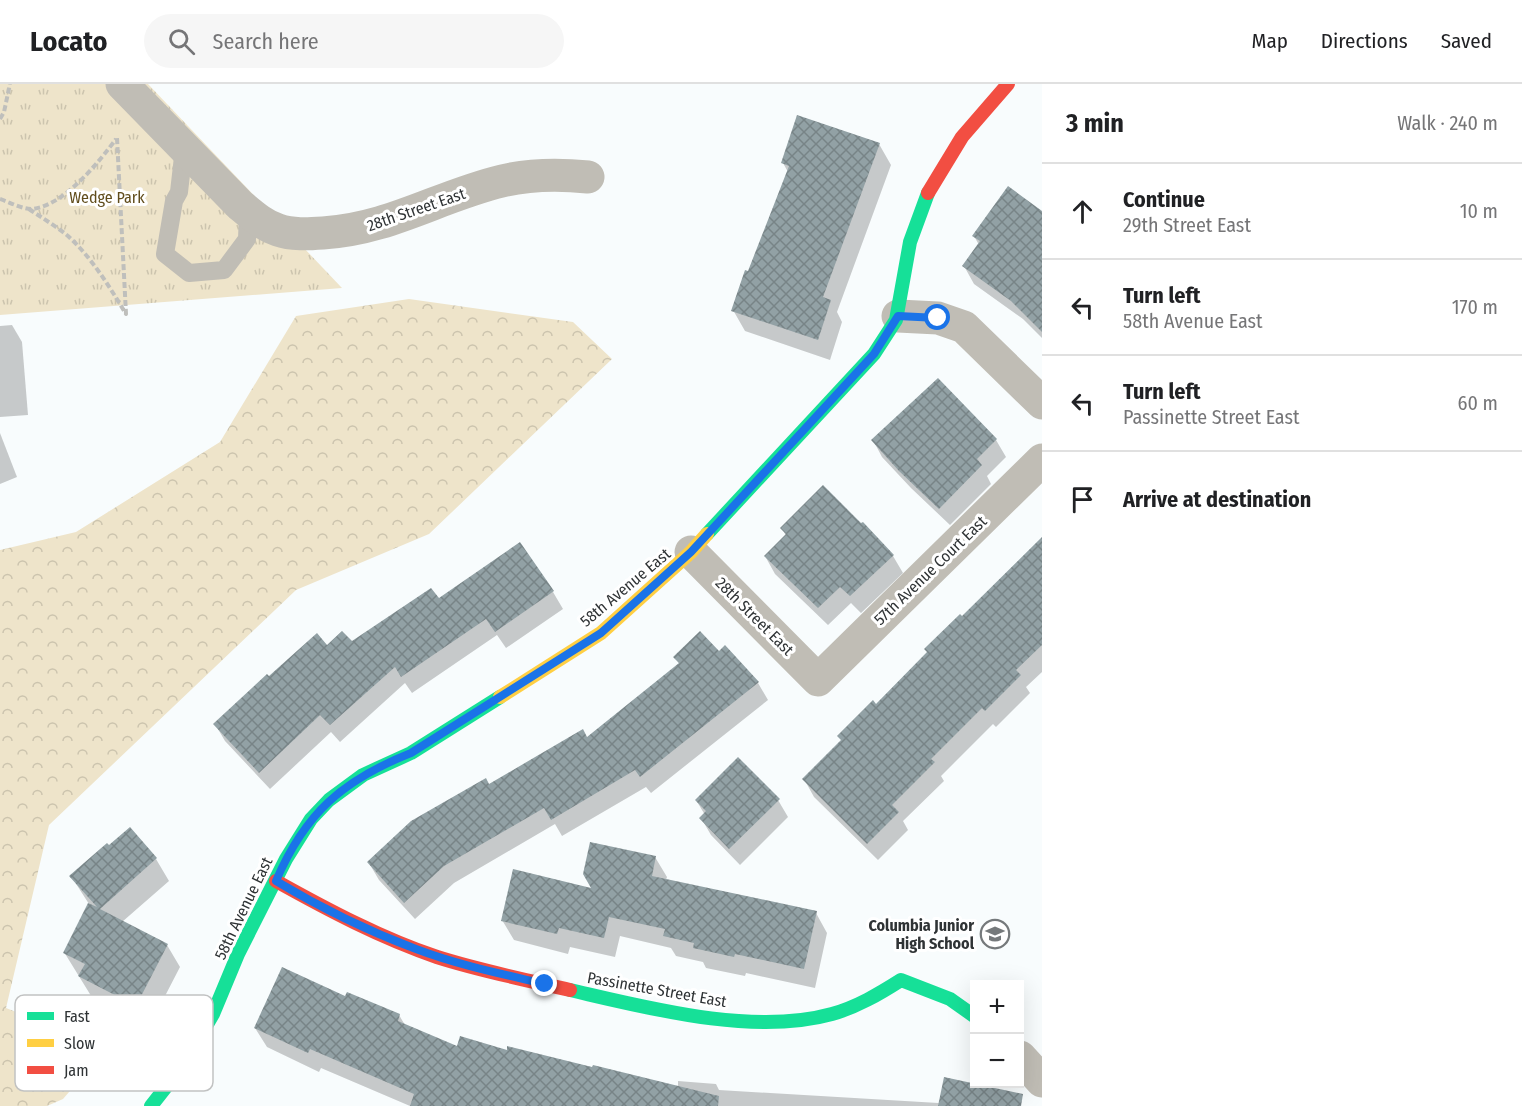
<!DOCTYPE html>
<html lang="en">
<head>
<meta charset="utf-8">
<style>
	:root { --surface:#fff; --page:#f6f6f6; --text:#202124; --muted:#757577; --line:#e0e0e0 }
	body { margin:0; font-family:"Fira Sans Condensed",sans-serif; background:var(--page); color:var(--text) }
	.controls { position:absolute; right:18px; bottom:18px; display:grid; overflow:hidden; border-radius:0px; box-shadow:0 6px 24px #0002 }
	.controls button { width:54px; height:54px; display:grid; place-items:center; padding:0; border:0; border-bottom:2px solid var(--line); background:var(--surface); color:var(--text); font:30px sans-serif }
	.stop { position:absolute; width:18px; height:18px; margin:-14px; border:4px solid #1a73e8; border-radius:50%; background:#fff }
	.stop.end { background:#1a73e8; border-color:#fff; box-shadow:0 2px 6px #0008 }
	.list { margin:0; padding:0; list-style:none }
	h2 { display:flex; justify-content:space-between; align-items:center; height:78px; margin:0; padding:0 24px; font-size:26px }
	h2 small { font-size:20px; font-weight:400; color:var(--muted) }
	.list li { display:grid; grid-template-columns:39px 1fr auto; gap:18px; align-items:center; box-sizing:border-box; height:96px; padding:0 24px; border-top:2px solid var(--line) }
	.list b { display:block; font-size:22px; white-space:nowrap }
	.list p { margin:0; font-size:20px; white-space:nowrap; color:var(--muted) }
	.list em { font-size:20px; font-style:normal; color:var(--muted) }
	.icon { flex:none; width:33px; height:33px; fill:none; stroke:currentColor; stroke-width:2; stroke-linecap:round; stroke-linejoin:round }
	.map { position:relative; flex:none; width:1042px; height:1022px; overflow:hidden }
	header { display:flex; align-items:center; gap:36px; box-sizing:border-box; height:84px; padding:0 30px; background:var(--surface); border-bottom:2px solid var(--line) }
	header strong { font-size:28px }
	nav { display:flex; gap:33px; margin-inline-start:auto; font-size:21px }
	.search { width:420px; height:54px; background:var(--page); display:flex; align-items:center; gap:15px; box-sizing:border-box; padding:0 21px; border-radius:33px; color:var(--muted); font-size:22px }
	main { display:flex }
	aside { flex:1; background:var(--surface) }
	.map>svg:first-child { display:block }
</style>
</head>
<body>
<header>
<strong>Locato</strong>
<div class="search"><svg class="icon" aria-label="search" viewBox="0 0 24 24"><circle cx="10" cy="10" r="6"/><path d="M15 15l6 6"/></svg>Search here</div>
<nav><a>Map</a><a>Directions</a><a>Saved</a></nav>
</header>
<main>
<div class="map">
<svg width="1042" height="1022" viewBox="0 0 1042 1022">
	<defs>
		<pattern id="forest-crowns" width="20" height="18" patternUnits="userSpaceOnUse" patternTransform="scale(1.5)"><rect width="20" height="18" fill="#eee4ca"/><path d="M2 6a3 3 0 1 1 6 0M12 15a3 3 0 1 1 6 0" fill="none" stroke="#ccc4ae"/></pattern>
		<pattern id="park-tufts" width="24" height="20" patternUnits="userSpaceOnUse" patternTransform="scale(1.5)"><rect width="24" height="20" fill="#eee4ca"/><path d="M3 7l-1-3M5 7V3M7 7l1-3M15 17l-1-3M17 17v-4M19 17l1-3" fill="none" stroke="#ccc4ae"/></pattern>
		<pattern id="building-cross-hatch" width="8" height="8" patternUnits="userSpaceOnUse" patternTransform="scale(1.5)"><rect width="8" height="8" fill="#92a1a5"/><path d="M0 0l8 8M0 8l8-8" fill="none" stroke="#788487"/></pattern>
	</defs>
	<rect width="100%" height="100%" fill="#f8fcfd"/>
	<path fill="url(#forest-crowns)" d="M409 215 573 238 612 275 429 450 296 506 49 741 6 924 107 964 63 1015 47 1022H0V466L76 448 220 358 296 232Z"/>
	<path fill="url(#park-tufts)" d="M0 0H148L342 204 0 231Z"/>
	<g fill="#0003">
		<path d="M879 60 891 81 837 228 842 238 830 276 745 247 733 226 788 88 783 79Z"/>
		<path d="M1042 129V254L1023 235 974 200 964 182 979 161 974 152Z"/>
		<path d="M12 241 22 258 28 331 0 333V242Z"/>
		<path d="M0 349 17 393 0 400Z"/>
		<path d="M873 356H996L1006 373 987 392 991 400 950 441 911 404 882 373Z"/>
		<path d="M861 442 893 472 903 489 861 529 851 519 828 541 775 490 765 472 786 452 782 444Z"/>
		<path d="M1042 454V588L1026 603 1030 609 996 643 993 640 941 692 944 697 903 737 908 746 878 776 814 713 804 695Z"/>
		<path d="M553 508 563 525 506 564 497 551 412 609 405 599 340 658 331 648 270 705 225 657 215 640 269 594 327 563 352 559 438 517Z"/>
		<path d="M719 569 758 599 768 616 651 709 646 703 562 752 555 740 454 799 415 835 379 796 369 779 489 702 587 655 680 581 675 573Z"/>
		<path d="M696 716H778L788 733 740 781 711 751 701 734 705 731Z"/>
		<path d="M655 773 667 793 666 796 816 829 827 849 815 904 746 889 745 892 706 884 703 878 676 872 671 864 620 852 615 873 570 863 568 870 514 856 502 836 594 806Z"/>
		<path d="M156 775 169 797 122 838 167 861 180 883 149 943 93 915 64 868 89 820 71 792Z"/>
		<path d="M346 914 399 931 405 941 458 964 508 968 678 1003V997L716 1000 719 1006 989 1022H410L321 984 319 988 267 963 255 944Z"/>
	</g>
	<g fill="url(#building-cross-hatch)">
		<path d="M797 31 880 59 823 213 831 216 818 256 731 227 745 186 748 187 789 82 781 79Z"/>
		<path d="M1008 102 1042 127V248L1011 217 962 182 980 157 972 152Z"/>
		<path d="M938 294 997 355 977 375 982 381 939 425 899 387 871 356Z"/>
		<path d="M823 401 861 439 863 438 894 471 850 512 840 503 818 524 764 472 786 450 780 444Z"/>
		<path d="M1042 453V561L1016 586 1021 591 985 627 982 624 931 675 935 678 892 721 899 728 867 760 802 695 841 656 837 652 873 616 876 620 927 568 924 565 960 530 962 532Z"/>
		<path d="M520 458 554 507 495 548 486 535 401 593 395 583 330 641 320 631 259 689 213 640 267 590 269 592 317 549 327 561 342 547 352 557 431 504 439 514Z"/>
		<path d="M700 547 719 567 725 561 759 598 640 693 635 686 551 736 544 724 444 782 404 819 367 778 411 737 486 694 489 700 583 645 587 653 679 579 673 573Z"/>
		<path d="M738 673 780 715 729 765 699 734 706 727 695 716Z"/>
		<path d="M130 743 157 774 100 825 168 860 136 922 78 892 85 880 63 869 88 819 97 823 69 792 107 759 109 761Z"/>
		<path d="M590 758 656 772 652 792 817 827 804 885 735 870 734 873 693 864 694 859 663 852 665 845 609 833 604 854 559 844 557 850 501 837 513 785 591 804 583 790Z"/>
		<path d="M282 883 345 912 347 908 400 930 398 937 457 962 460 952 507 966V962L592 983 593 981 719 1012 718 1022H410L414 1010 310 965 308 969 254 944Z"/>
		<path d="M944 993 1023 1010 1021 1022H938Z"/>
	</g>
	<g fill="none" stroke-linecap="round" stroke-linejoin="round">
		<g stroke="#bfbfbc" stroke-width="4" stroke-dasharray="6 3" stroke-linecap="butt">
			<path d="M0 35 4 28 10 0"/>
			<path d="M0 115C9 118 22 125 31 125 63 123 99 78 116 55"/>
			<path d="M29 125C42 134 56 142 68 152 92 174 109 202 126 230L117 54"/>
		</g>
		<path stroke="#c0bdb5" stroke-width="18" d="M184 64 179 108 174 117 165 170 189 189 224 186 247 155 248 128"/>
		<g stroke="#c0bdb5" stroke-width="33">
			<path d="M122 0 240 121C252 131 263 141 278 146 292 151 308 150 323 149 390 145 439 112 502 97 531 90 559 90 588 93"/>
			<path d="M898 232 938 234 964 243 1042 319"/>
			<path d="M691 468 818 596 1042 376"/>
			<path d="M1020 973 1042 997"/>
		</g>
		<g stroke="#16e098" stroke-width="14">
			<path d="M707 450 874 270 896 236 910 158 928 109"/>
			<path d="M570 906C648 924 753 952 832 930 857 923 879 910 901 896L950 915 974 932"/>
			<path d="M151 1022 184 980 213 930 238 870 286 775 311 735 329 716 363 691 411 669 500 613"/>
		</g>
		<path stroke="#ffcf43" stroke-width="14" d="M500 613 601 549 691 468 707 450"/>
		<g stroke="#f24e42" stroke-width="14">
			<path d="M928 109 962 53 1008 0"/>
			<path d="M276 797C328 826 381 854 437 873 481 887 526 896 570 906"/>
		</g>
	</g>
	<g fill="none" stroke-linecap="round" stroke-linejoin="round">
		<path stroke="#1a73e8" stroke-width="8" d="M545 900C502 890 458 881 416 865 368 847 321 824 276 797 305 729 343 696 411 669L601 549 691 468 874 270 898 232 938 234"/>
	</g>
	<defs>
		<g id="school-ring" transform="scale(1.5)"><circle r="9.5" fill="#fff" stroke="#75797b" stroke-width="1.5"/><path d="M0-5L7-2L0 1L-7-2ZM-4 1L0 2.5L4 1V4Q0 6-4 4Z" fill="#75797b"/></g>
	</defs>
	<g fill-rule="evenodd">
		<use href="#school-ring" x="995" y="850"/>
	</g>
	<g text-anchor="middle" stroke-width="6" stroke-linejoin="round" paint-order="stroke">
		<g font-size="16" fill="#604c1b" stroke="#fff">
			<text x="107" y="119">Wedge Park</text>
		</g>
		<g font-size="16" fill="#2f3335" stroke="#fff">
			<text transform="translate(416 125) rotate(-19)" y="6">28th Street East</text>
			<text transform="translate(930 486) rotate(-44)" y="6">57th Avenue Court East</text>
			<text transform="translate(625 503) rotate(-40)" y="6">58th Avenue East</text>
			<text transform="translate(755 532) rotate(45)" y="6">28th Street East</text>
			<text transform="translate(243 824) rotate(-64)" y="6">58th Avenue East</text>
			<text transform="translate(657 905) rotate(10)" y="6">Passinette Street East</text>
		</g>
		<g font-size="16" font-weight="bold" fill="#2f3335" stroke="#fff" text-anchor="end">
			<text x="974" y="847">Columbia Junior<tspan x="974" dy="18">High School</tspan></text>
		</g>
	</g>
	<rect x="15" y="911" width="198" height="96" rx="9" fill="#fff" stroke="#c1c2c2" stroke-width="1.5"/>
	<rect x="27" y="928" width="27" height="8" fill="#16e098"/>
	<rect x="27" y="955" width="27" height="8" fill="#ffcf43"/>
	<rect x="27" y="982" width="27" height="8" fill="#f24e42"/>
	<g font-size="16" fill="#2f3335">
		<text x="64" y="938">Fast</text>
		<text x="64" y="965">Slow</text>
		<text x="64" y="992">Jam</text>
	</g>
</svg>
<div class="controls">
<button>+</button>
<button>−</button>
</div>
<div class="stop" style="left:938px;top:234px"></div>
<div class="stop end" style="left:545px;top:900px"></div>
</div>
<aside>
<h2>3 min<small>Walk · 240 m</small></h2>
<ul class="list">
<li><svg class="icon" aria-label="ahead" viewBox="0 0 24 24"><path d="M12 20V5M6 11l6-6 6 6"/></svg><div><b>Continue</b><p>29th Street East</p></div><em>10 m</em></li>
<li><svg class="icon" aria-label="left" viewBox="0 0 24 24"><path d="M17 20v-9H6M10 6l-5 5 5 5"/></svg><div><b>Turn left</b><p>58th Avenue East</p></div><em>170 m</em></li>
<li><svg class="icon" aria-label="left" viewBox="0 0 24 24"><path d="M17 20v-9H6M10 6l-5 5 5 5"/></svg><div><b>Turn left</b><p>Passinette Street East</p></div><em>60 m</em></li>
<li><svg class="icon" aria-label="arrive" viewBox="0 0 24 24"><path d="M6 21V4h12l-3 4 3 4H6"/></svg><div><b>Arrive at destination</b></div></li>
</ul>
</aside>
</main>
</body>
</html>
